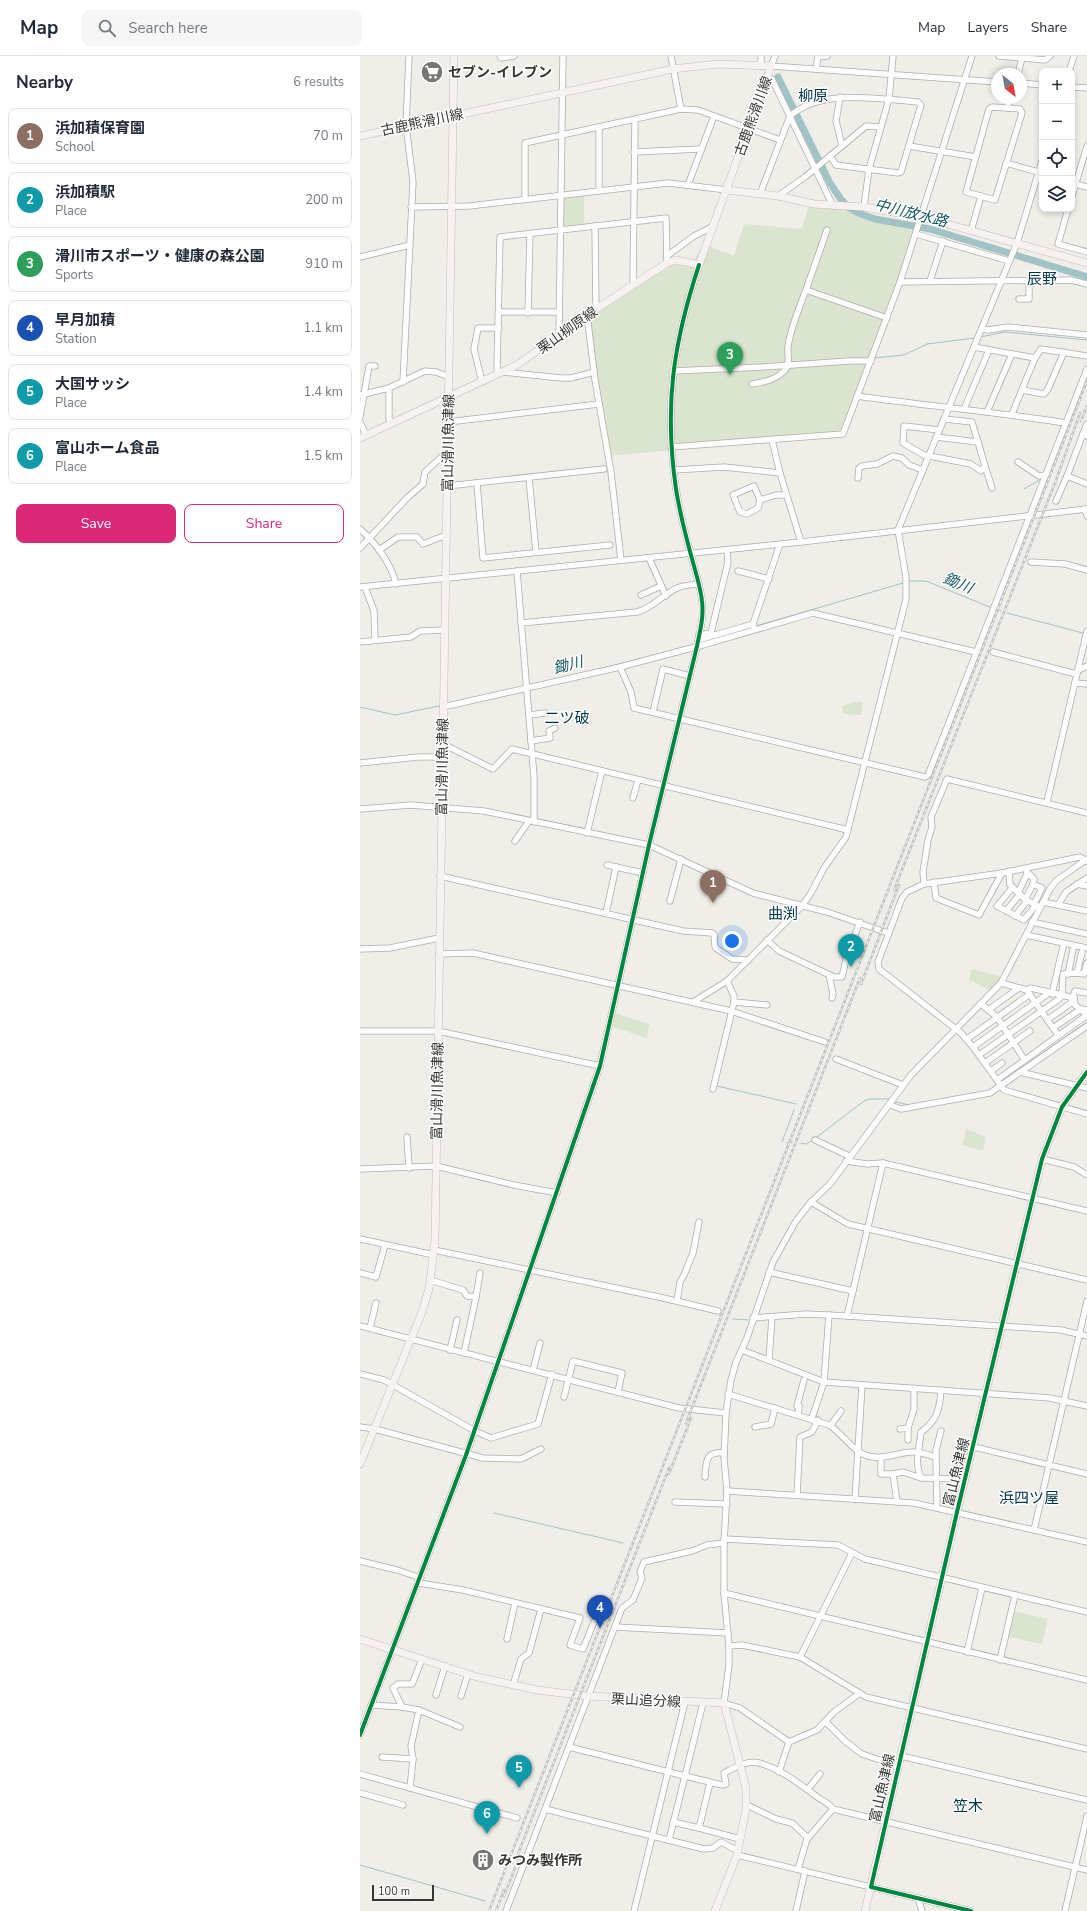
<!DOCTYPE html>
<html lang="en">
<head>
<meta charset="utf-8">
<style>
	:root { --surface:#fff; --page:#f6f6f7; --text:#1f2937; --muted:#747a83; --line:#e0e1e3; --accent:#db2777 }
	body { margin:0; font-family:"Nunito Sans","Noto Sans JP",sans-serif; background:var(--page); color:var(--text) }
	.controls { position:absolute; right:12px; top:12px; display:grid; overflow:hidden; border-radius:8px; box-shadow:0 2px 6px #0003 }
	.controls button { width:36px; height:36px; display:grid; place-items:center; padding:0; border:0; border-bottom:1px solid var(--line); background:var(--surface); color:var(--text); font:20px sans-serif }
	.compass { position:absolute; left:631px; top:12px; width:36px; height:36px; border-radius:50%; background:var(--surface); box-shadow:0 2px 6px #0003; rotate:149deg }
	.scale { position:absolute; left:12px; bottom:10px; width:62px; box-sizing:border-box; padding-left:4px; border:2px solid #383632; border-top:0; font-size:11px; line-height:14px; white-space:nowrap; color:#383632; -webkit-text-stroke:3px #fff; paint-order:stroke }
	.you { position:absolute; left:372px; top:885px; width:14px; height:14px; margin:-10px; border:3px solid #fff; border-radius:50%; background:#1a73e8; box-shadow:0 0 0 6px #1a73e833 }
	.badge { display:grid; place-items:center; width:26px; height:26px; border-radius:50%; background:var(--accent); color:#fff; font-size:13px; font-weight:700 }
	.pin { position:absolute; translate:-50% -33px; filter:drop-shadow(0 1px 2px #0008) }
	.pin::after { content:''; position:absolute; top:21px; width:14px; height:12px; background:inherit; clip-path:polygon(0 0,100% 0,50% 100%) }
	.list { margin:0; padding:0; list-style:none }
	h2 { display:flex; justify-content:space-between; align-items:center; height:52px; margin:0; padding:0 16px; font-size:17px }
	h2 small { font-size:13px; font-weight:400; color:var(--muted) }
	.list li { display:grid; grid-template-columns:26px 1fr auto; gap:12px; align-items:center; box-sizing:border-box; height:56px; margin:0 8px 8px; padding:0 8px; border:1px solid var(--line); border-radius:8px }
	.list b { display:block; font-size:15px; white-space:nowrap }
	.list p { margin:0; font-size:13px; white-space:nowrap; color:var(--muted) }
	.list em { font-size:13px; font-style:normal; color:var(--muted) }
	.actions { display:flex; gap:8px; padding:12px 16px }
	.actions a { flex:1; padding:9px 0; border:1px solid var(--accent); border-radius:8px; text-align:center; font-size:14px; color:var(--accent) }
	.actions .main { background:var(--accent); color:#fff }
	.icon { flex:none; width:22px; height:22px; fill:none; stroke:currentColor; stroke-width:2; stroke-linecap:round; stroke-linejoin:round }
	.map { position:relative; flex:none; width:727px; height:1855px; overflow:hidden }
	header { display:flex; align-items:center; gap:24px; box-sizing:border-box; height:56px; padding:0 20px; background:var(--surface); border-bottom:1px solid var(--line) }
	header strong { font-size:19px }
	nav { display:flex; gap:22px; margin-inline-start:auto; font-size:14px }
	.search { width:280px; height:36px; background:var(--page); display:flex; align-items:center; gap:10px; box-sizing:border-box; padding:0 14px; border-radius:8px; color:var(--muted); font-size:15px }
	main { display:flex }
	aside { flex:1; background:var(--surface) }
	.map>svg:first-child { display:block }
</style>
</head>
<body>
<header>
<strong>Map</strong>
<div class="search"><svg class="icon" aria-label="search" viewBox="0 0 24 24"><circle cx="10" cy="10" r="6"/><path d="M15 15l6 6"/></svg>Search here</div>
<nav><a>Map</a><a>Layers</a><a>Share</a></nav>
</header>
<main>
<aside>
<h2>Nearby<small>6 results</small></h2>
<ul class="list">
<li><span class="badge" style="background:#8d6e63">1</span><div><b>浜加積保育園</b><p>School</p></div><em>70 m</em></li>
<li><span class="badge" style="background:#0f9aa8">2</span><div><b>浜加積駅</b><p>Place</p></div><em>200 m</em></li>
<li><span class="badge" style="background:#2e9e5b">3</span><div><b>滑川市スポーツ・健康の森公園</b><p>Sports</p></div><em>910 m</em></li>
<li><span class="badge" style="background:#1a4fb4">4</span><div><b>早月加積</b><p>Station</p></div><em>1.1 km</em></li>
<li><span class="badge" style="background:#0f9aa8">5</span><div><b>大国サッシ</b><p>Place</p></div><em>1.4 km</em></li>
<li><span class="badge" style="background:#0f9aa8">6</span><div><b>富山ホーム食品</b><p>Place</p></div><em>1.5 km</em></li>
</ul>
<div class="actions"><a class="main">Save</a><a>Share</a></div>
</aside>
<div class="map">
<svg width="727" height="1855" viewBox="0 0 727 1855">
	<rect width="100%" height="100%" fill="#f0eee8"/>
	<g fill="#dae4ce">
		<path d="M224 139V170L202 172 203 141Z"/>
		<path d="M450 147 473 150 557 176 483 378 248 400 227 259 308 210 316 208 328 210 346 189 374 200 384 168 442 173Z"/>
		<path d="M493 646H503L501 659 484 658 481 651Z"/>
		<path d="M612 913 641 921 631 935 609 923Z"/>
		<path d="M255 957 289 968 287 982 253 971Z"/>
		<path d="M606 1073 626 1081 623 1095 602 1089Z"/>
		<path d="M654 1555 688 1563 682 1588 648 1581Z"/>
	</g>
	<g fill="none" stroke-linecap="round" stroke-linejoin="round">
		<g stroke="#a2c3c5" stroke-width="1">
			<path d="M620 281 645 276 727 284"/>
			<path d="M514 302 544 299 567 288 615 282"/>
			<path d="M664 433 681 423"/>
			<path d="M550 525H566L632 552"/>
			<path d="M639 554 641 555"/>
			<path d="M647 557 723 577"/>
			<path d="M396 570 543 527"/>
			<path d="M343 586 393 571"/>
			<path d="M235 614 331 590"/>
			<path d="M0 651 35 659 79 650"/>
			<path d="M642 1025 727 966"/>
			<path d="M357 1030 436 1048"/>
			<path d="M536 1046 549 1049"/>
			<path d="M561 1047 594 1041"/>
			<path d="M457 1081 504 1045 509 1043H529"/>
			<path d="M422 1086 434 1054"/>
			<path d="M427 1087 432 1086"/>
			<path d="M441 1087 446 1088 453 1084"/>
			<path d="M349 1256 354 1257"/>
			<path d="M359 1259H361"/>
			<path d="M373 1263 388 1264"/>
			<path d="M134 1457 263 1487"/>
			<path d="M0 1809 125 1845"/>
		</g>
		<path stroke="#a2c3c5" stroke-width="7" d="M418 21 470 127 480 142 489 152 498 157 515 163 570 173 727 221"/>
		<g stroke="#afada9" stroke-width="7">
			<g id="minor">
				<path d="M140 0 141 2 154 0"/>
				<path d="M311 0 321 53"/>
				<path d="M415 0 411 10 637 26"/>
				<path d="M639 0 685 4 690 0"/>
				<path d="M401 10V0"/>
				<path d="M456 13 458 1 467 0"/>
				<path d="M709 15 714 0"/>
				<path d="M658 18 662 2"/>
				<path d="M408 22 412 23 473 150"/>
				<path d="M661 27 682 29"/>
				<path d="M712 31 727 32"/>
				<path d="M480 41 476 65 482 90"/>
				<path d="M632 51 660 53 662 57 635 144 606 136 629 53Z"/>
				<path d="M647 52 650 42"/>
				<path d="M549 90 616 101"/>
				<path d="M274 96 340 93"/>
				<path d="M646 107 682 117"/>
				<path d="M712 127 727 131"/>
				<path d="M328 129 354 60"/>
				<path d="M239 135V72"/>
				<path d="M400 138 430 60C462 32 519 43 558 46L561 49 541 116 538 117 476 109 470 100"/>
				<path d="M418 140 445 121 506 70 521 71"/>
				<path d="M712 140 727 90"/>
				<path d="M165 143V87L321 53 338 54 420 84"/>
				<path d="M51 151 109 150 308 127 367 134"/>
				<path d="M504 151 509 113 529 43 533 0"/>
				<path d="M708 153 698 188 727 196"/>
				<path d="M235 170 236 253"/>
				<path d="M611 175 621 140"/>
				<path d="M556 178 649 205"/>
				<path d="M307 200 334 180 352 171"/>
				<path d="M0 201 50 189"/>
				<path d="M570 225 583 185"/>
				<path d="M540 226 711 224 727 228"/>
				<path d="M273 229 275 64"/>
				<path d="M446 234 467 174"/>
				<path d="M659 243H669V225"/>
				<path d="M139 256H198"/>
				<path d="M168 257 170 178"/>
				<path d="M227 259 235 324 251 416 261 504"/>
				<path d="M622 273 628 274 648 271 727 279"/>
				<path d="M199 279 203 0"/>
				<path d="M614 291 675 302"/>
				<path d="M313 315 403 311 489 305H511"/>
				<path d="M143 316 201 322H211L234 316"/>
				<path d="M140 317 137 313 140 181 306 162 307 207"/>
				<path d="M43 326 53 126 46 69 49 0"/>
				<path d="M122 326 114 293 118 272H139"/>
				<path d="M392 328C404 326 416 324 425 314 431 308 427 298 428 290 431 271 439 252 446 234L527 262"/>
				<path d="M29 332V363L31 367"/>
				<path d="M662 334 684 338 688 333 704 296"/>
				<path d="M0 339 29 332 65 315 76 316 89 321"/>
				<path d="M497 340C567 350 637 356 706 367"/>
				<path d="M604 353 629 294"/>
				<path d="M627 356 652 298"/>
				<path d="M652 358 675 302 681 293 727 300"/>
				<path d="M0 361 9 310H15"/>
				<path d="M0 366 6 379"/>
				<path d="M88 366 239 348"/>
				<path d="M727 368 723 378 727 380"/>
				<path d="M579 374 544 370 543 387 564 399 611 408 621 415 625 410 618 386"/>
				<path d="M723 378 707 420 727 428"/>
				<path d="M576 381 618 386 612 366 584 363"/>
				<path d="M311 391 483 378 540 226 612 0"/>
				<path d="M658 406 679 420 686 419"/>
				<path d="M625 410 632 432"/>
				<path d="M314 414 364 411 420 417 412 384"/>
				<path d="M420 417 441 486"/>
				<path d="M169 422 176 496"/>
				<path d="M498 422 499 412 502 410 517 408 533 400 542 402 549 409 563 414"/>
				<path d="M117 427 123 502 250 489"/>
				<path d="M87 430 244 413"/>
				<path d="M400 444 398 452 387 458 380 456 373 439 394 430 400 444 416 439H426"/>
				<path d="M696 445 707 420"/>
				<path d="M725 453 727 460"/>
				<path d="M0 473C15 486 31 507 36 528"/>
				<path d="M0 492 48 441 63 428 65 416 88 395"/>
				<path d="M19 494 38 481H57L63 488 86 479"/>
				<path d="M289 502 306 540"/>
				<path d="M671 506 705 508 727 514"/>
				<path d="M157 515 174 721V766"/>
				<path d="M378 515 409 523"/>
				<path d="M0 531 441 486 727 453"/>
				<path d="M5 531 14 555 15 584"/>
				<path d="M281 539 301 530"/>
				<path d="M161 567 277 556C293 552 302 539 317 532 324 529 331 529 338 528"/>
				<path d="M393 568 420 488"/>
				<path d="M339 579 351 577 368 506 367 494"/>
				<path d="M338 584 393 568 394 571"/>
				<path d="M0 586 51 581 60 575 84 574"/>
				<path d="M633 596 716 618"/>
				<path d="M260 611 271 636 274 652 565 721 568 719 590 664 727 313"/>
				<path d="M717 615 727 610"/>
				<path d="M715 627 727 628"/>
				<path d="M83 651 260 611 343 589 453 557 616 596"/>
				<path d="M293 656 303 613 330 620"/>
				<path d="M169 659 185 657"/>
				<path d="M171 685 190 682 189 675 195 672"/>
				<path d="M83 688 133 713 152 693 488 774"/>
				<path d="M0 707 58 701H83"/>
				<path d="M273 742 278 724"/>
				<path d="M687 746 727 575"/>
				<path d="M0 753 51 749 124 755 289 789 393 837 467 856 528 877"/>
				<path d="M227 777 242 715"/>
				<path d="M155 785 169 765"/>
				<path d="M726 805 720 801 642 817 564 828 547 836 542 842 518 906 519 913 601 977 613 991 644 1034 727 1058"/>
				<path d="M247 809 283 817"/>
				<path d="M649 815 650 829 666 844 678 850"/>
				<path d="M667 816 674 823 673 828"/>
				<path d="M80 820 323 875 352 877 354 878 355 890 356 892 372 903 388 904"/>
				<path d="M574 826 576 842 619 859 642 817"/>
				<path d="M564 828 563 816 568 784 572 771 571 761 587 723 727 757"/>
				<path d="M717 828 727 830"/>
				<path d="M653 831 637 850 664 864 676 849"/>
				<path d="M658 837 667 818"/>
				<path d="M665 844 673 828 682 832 674 848"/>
				<path d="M310 845 321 803"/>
				<path d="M683 846 727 855"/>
				<path d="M698 849 706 836 727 822"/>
				<path d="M646 855 660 838"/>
				<path d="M246 857 256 811"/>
				<path d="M655 860 667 845"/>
				<path d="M672 866 727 878"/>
				<path d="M666 879 727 892"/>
				<path d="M407 884 419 895 474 921H482L487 899 500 866"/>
				<path d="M0 893 30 892 79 882"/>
				<path d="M79 898 113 897 371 955 465 986"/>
				<path d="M717 917 722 896"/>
				<path d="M708 918 713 894"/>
				<path d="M469 919 473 938 472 942"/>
				<path d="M641 927 667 934 671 932 714 942"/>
				<path d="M668 936 698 979"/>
				<path d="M692 938 703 891"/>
				<path d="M333 946 367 925 442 850 451 837 464 812 486 781 546 543V521L538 474 657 187 682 105"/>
				<path d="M374 946 407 949"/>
				<path d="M621 948 637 961 664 1003"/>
				<path d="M628 954 659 932"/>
				<path d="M687 964 711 947 715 935 727 937"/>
				<path d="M693 972 721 953 727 954"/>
				<path d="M0 975H78L240 1010"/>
				<path d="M607 983 670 938"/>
				<path d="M613 991 689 937"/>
				<path d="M619 999 699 943 702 940 703 918 715 917 724 918 727 907"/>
				<path d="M476 1003 543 1029"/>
				<path d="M625 1007 670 975"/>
				<path d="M631 1015 642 1007"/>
				<path d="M660 1016 727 1032"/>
				<path d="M637 1024 727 959 715 949 714 942"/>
				<path d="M353 1033 374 946V940L367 925"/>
				<path d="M530 1049 541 1053 630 1037 727 970"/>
				<path d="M47 1081 49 1112"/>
				<path d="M455 1084 489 1100"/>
				<path d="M682 1103 714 1111 727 1119"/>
				<path d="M486 1105 507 1108 523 1107 727 1155"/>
				<path d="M0 1113 76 1110 154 1129 197 1137"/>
				<path d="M451 1146 488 1168 727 1224"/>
				<path d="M0 1183 74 1199"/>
				<path d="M74 1194 299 1241 358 1255"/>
				<path d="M409 1216 493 1235"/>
				<path d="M0 1217 16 1221 25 1189"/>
				<path d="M70 1224 103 1234 107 1240 116 1241 120 1217"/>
				<path d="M317 1245 320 1226 324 1219 333 1197 339 1166"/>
				<path d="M487 1260 523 1107"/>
				<path d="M393 1262 446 1258 487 1260 701 1274 727 1280"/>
				<path d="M0 1270 319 1352 366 1357"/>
				<path d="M10 1272 16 1247"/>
				<path d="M90 1294 97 1264"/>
				<path d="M382 1294 464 1326 690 1342 727 1350"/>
				<path d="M104 1297 116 1241"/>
				<path d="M409 1304 412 1261"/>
				<path d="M173 1314 180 1287"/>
				<path d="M0 1318 24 1324 115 1375 131 1382 178 1368 192 1318"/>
				<path d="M581 1334C580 1352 577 1365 561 1376 560 1391 553 1409 562 1422L605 1423"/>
				<path d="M368 1338 469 1369C482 1377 493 1396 508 1400 523 1404 537 1397 551 1396 560 1395 568 1399 576 1401L577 1447 576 1451"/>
				<path d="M204 1341 213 1305 262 1317 258 1336"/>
				<path d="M438 1359 439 1350H437L444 1324"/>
				<path d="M452 1362 464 1326 469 1259"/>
				<path d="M471 1369 481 1355"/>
				<path d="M0 1371 15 1373 123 1402 161 1403 181 1393"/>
				<path d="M395 1371 411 1368 415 1352"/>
				<path d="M540 1373 548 1372"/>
				<path d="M548 1384V1372L554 1353V1332"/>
				<path d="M614 1391 727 1418"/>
				<path d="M521 1401V1418H533"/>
				<path d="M576 1401V1394L581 1375"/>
				<path d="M345 1421C346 1406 345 1395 364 1397"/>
				<path d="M367 1435 554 1447 727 1486"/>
				<path d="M437 1439 440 1381 452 1376 458 1364"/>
				<path d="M495 1443 502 1329"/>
				<path d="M315 1446 367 1448"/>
				<path d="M537 1446 533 1418 543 1416 561 1422"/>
				<path d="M674 1474 727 1245"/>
				<path d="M364 1483 478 1489 505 1503 727 1556"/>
				<path d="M0 1505 37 1514 61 1522"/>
				<path d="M59 1527 103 1534 220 1562 210 1589 223 1593 234 1566"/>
				<path d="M364 1537 727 1624"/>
				<path d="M255 1571 368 1577"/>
				<path d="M147 1583 155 1547"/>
				<path d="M369 1590 382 1589 440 1601 506 1641 727 1693"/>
				<path d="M607 1596 622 1532"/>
				<path d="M440 1601 492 1497"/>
				<path d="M640 1604 655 1539"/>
				<path d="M153 1629 161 1603 169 1597 181 1553"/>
				<path d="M76 1639 85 1610"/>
				<path d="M101 1640 108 1618"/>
				<path d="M343 1647 325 1720 362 1729 366 1728 364 1717C374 1712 387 1704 399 1707 419 1712 440 1728 456 1740 462 1745 468 1746 473 1753L727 1814"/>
				<path d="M11 1649 42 1651 33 1632 38 1628H52L53 1626 62 1603"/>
				<path d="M59 1654 100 1671"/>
				<path d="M466 1666 485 1685 502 1698 538 1710"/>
				<path d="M0 1679 106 1399 240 1010 289 789 337 590C340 575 344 561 342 545 341 534 337 521 334 510 327 485 320 459 316 433 304 350 313 288 339 209"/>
				<path d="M429 1686 380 1652 364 1647 369 1609V1590L364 1537V1487L367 1435 364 1402 366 1357 371 1324 376 1306 387 1282 413 1206 436 1165 451 1146 470 1128 551 1019 641 927 690 833 696 825 727 803"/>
				<path d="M429 1686 457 1674 474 1656 500 1637"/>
				<path d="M209 1691 325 1720 309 1784"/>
				<path d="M541 1700 727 1744"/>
				<path d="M22 1701 53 1703 51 1690 59 1654 42 1651"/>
				<path d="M419 1716 429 1686"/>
				<path d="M0 1718 157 1762"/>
				<path d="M50 1732 53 1703"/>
				<path d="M448 1733 460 1718"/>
				<path d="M0 1737 43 1749"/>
				<path d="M387 1749 416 1763 432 1767 448 1782"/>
				<path d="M185 1753 344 1793 353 1792 361 1786 378 1795"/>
				<path d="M313 1766 339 1772 350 1727"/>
				<path d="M339 1772 380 1783"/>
				<path d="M377 1799 611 1855"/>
				<path d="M438 1813 447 1783 473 1753"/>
				<path d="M558 1842 562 1855"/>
				<path d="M146 1855 262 1552 273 1544 282 1522 280 1516 284 1506 332 1495 347 1489 364 1487"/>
				<path d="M274 1855 325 1646"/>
				<path d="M436 1855 445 1815"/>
				<path d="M705 1855 727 1760"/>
			</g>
		</g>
		<g stroke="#c7bebb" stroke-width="8">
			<g id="major">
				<path d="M0 80 313 13 358 8 411 10 339 209 316 204 307 207 227 259 157 309 0 382"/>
				<path d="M367 134 418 140 454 148 504 151 562 161 727 207"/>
				<path d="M0 1408 62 1256 69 1233 75 1185 94 0"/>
				<path d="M0 1583 117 1621 177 1634 227 1640 364 1647 386 1732V1753L377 1799 355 1855"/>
				<path d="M505 1855 597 1456 682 1103 702 1051 727 1016"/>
			</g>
		</g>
		<use href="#minor" stroke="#fdfcfc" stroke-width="5.5"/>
		<use href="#major" stroke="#f7f1f1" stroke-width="7"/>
		<g stroke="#c4c4c2" stroke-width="2.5">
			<g id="rail">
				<path d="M721 365 727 350"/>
				<path d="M534 834 695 427 720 357"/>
				<path d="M501 928 539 829"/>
				<path d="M326 1367 500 922"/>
				<path d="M309 1418 331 1362"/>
				<path d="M156 1803 309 1412"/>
				<path d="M144 1840 160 1799"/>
				<path d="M129 1855 727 325"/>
				<path d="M136 1855 144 1834"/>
			</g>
		</g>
		<use href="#rail" stroke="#fff" stroke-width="1" stroke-dasharray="3" stroke-linecap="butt"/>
		<g stroke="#fff" stroke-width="6">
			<g id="cycleway">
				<path d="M0 1679 106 1399 240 1010 289 789 337 590C340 575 344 561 342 545 341 534 337 521 334 510 327 485 320 459 316 433 304 350 313 288 339 209"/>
				<path d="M611 1855 511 1831 597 1456 682 1103 702 1051 727 1016"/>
			</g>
		</g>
		<use href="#cycleway" stroke="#00873e" stroke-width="4"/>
	</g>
	<defs>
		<g id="supermarket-disc" transform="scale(1.15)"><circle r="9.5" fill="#787672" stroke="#fff"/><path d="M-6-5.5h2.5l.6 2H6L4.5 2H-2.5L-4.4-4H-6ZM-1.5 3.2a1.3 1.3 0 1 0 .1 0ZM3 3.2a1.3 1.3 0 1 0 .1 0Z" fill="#fff"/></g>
		<g id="building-disc" transform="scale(1.15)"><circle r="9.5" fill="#787672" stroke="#fff"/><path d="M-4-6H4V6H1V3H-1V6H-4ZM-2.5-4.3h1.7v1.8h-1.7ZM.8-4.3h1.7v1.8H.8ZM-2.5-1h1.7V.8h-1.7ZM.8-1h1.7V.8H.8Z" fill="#fff"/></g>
	</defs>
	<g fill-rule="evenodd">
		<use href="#supermarket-disc" x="72" y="16"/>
		<use href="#building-disc" x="123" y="1804"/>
	</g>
	<g text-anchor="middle" stroke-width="3" stroke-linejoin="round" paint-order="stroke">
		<g font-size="14" font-weight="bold" fill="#383632" stroke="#fff" text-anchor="start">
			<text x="88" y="21">セブン-イレブン</text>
			<text x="138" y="1809">みつみ製作所</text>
		</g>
		<g font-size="14" fill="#383632" stroke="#fff">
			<text transform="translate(393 60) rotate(-70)" y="5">古鹿熊滑川線</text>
			<text transform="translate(62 66) rotate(-12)" y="5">古鹿熊滑川線</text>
			<text transform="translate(207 274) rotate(-35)" y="5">栗山柳原線</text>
			<text transform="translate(88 387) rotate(-89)" y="5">富山滑川魚津線</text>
			<text transform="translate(82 711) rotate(-89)" y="5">富山滑川魚津線</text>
			<text transform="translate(77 1035) rotate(-89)" y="5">富山滑川魚津線</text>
			<text transform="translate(596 1416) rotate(-76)" y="5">富山魚津線</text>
			<text transform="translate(286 1644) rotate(3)" y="5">栗山追分線</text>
			<text transform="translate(522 1732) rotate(-77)" y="5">富山魚津線</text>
		</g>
		<g font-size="15" fill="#003648" stroke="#fff">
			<text x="453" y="45">柳原</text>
			<text x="682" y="228">辰野</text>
			<text x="207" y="667">二ツ破</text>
			<text x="423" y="863">曲渕</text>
			<text x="669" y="1447">浜四ツ屋</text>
			<text x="608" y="1755">笠木</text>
		</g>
		<g font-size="15" font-style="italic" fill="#13585f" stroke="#fff">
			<text transform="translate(551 157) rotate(14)" y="5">中川放水路</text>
			<text transform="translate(598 527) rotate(22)" y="5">鋤川</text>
			<text transform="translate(208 609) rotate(-14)" y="5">鋤川</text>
		</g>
	</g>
</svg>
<div class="controls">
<button>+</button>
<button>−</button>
<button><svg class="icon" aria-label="locate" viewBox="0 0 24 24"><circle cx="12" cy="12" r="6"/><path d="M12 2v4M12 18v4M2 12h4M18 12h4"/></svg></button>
<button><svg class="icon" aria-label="layers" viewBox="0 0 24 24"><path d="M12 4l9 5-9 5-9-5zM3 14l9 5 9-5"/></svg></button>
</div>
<svg class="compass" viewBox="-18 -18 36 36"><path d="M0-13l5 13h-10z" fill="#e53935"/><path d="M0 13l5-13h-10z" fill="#747a83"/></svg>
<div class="scale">100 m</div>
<div class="you"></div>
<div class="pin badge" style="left:353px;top:847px;background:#8d6e63">1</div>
<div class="pin badge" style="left:491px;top:911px;background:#0f9aa8">2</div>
<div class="pin badge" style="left:370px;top:319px;background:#2e9e5b">3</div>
<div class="pin badge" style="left:240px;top:1572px;background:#1a4fb4">4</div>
<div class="pin badge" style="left:159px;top:1732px;background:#0f9aa8">5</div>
<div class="pin badge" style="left:127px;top:1778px;background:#0f9aa8">6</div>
</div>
</main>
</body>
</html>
